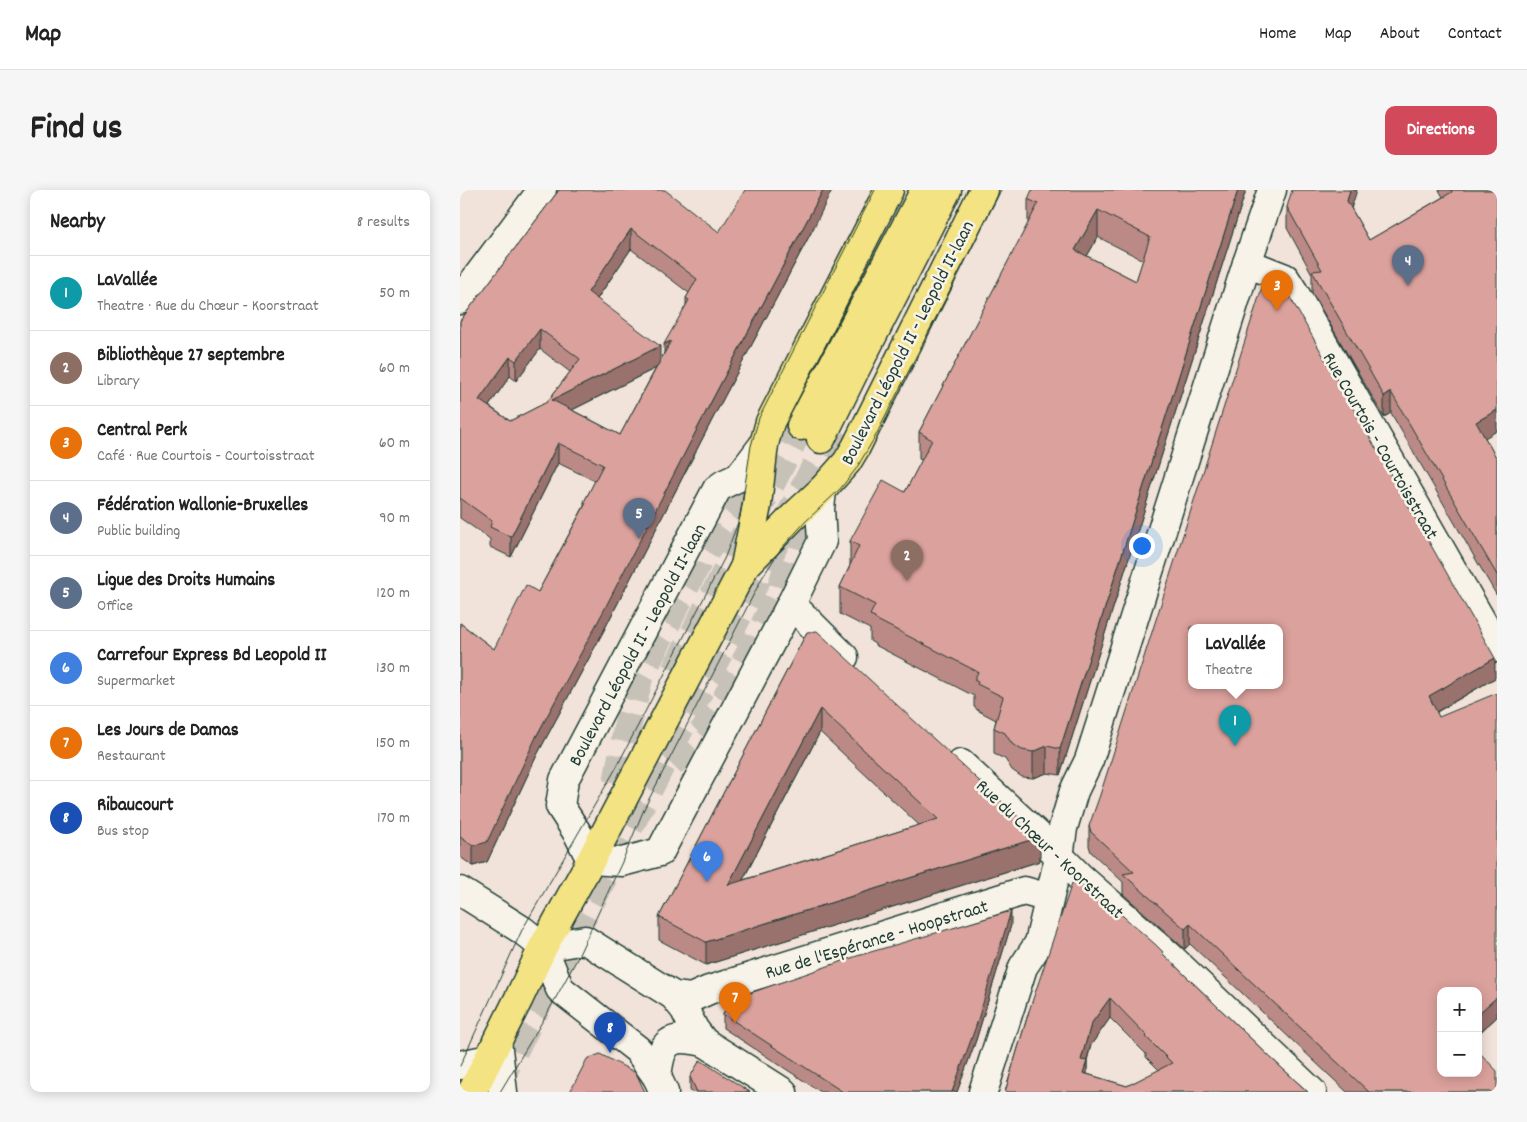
<!DOCTYPE html>
<html lang="en">
<head>
<meta charset="utf-8">
<style>
	:root { --surface:#fff; --page:#f6f6f6; --text:#222; --muted:#767676; --line:#e0e0e0; --accent:#d1495b }
	body { margin:0; font-family:Dekko,sans-serif; background:var(--page); color:var(--text) }
	.controls { position:absolute; right:15px; bottom:15px; display:grid; overflow:hidden; border-radius:10px; box-shadow:0 2px 12px #0003 }
	.controls button { width:45px; height:45px; display:grid; place-items:center; padding:0; border:0; border-bottom:1px solid var(--line); background:var(--surface); color:var(--text); font:25px sans-serif }
	.you { position:absolute; left:681px; top:355px; width:18px; height:18px; margin:-12px; border:4px solid #fff; border-radius:50%; background:#1a73e8; box-shadow:0 0 0 8px #1a73e833 }
	.badge { display:grid; place-items:center; width:32px; height:32px; border-radius:50%; background:var(--accent); color:#fff; font-size:16px; font-weight:700 }
	.pin { position:absolute; translate:-50% -41px; filter:drop-shadow(0 1px 2px #0008) }
	.pin::after { content:''; position:absolute; top:26px; width:18px; height:15px; background:inherit; clip-path:polygon(0 0,100% 0,50% 100%) }
	.popup { position:absolute; left:728px; top:434px; width:95px; height:65px; box-sizing:border-box; display:grid; place-content:center; border-radius:10px; background:var(--surface); filter:drop-shadow(0 1px 4px #0005); font-size:16px; white-space:nowrap; color:var(--muted) }
	.popup b { font-size:19px; color:var(--text) }
	.popup::after { content:''; position:absolute; left:50%; top:100%; margin-left:-10px; border:10px solid transparent; border-top-color:var(--surface) }
	.list { margin:0; padding:0; list-style:none }
	h2 { display:flex; justify-content:space-between; align-items:center; height:65px; margin:0; padding:0 20px; font-size:21px }
	h2 small { font-size:16px; font-weight:400; color:var(--muted) }
	.list li { display:grid; grid-template-columns:32px 1fr auto; gap:15px; align-items:center; box-sizing:border-box; height:75px; padding:0 20px; border-top:1px solid var(--line) }
	.list b { display:block; font-size:19px; white-space:nowrap }
	.list p { margin:0; font-size:16px; white-space:nowrap; color:var(--muted) }
	.list em { font-size:16px; font-style:normal; color:var(--muted) }
	.map { position:relative; flex:none; width:1037px; height:902px; overflow:hidden; border-radius:10px }
	header { display:flex; align-items:center; gap:30px; box-sizing:border-box; height:70px; padding:0 25px; background:var(--surface); border-bottom:1px solid var(--line) }
	header strong { font-size:24px }
	nav { display:flex; gap:28px; margin-inline-start:auto; font-size:18px }
	.intro { display:flex; align-items:center; justify-content:space-between; box-sizing:border-box; height:120px; padding:0 30px }
	h1 { margin:0; font-size:35px }
	.button { padding:12px 22px; border-radius:10px; background:var(--accent); color:#fff; font-size:18px; font-weight:700 }
	main { display:flex; gap:30px; padding:0 30px }
	aside { flex:1; background:var(--surface); border-radius:10px; box-shadow:0 2px 12px #0003 }
	.map>svg:first-child { display:block }
</style>
</head>
<body>
<header>
<strong>Map</strong>
<nav><a>Home</a><a>Map</a><a>About</a><a>Contact</a></nav>
</header>
<div class="intro"><h1>Find us</h1><a class="button">Directions</a></div>
<main>
<aside>
<h2>Nearby<small>8 results</small></h2>
<ul class="list">
<li><span class="badge" style="background:#0f9aa8">1</span><div><b>LaVallée</b><p>Theatre · Rue du Chœur - Koorstraat</p></div><em>50 m</em></li>
<li><span class="badge" style="background:#8d6e63">2</span><div><b>Bibliothèque 27 septembre</b><p>Library</p></div><em>60 m</em></li>
<li><span class="badge" style="background:#e8710a">3</span><div><b>Central Perk</b><p>Café · Rue Courtois - Courtoisstraat</p></div><em>60 m</em></li>
<li><span class="badge" style="background:#5c6f8a">4</span><div><b>Fédération Wallonie-Bruxelles</b><p>Public building</p></div><em>90 m</em></li>
<li><span class="badge" style="background:#5c6f8a">5</span><div><b>Ligue des Droits Humains</b><p>Office</p></div><em>120 m</em></li>
<li><span class="badge" style="background:#3f7fe0">6</span><div><b>Carrefour Express Bd Leopold II</b><p>Supermarket</p></div><em>130 m</em></li>
<li><span class="badge" style="background:#e8710a">7</span><div><b>Les Jours de Damas</b><p>Restaurant</p></div><em>150 m</em></li>
<li><span class="badge" style="background:#1a4fb4">8</span><div><b>Ribaucourt</b><p>Bus stop</p></div><em>170 m</em></li>
</ul>
</aside>
<div class="map">
<svg width="1037" height="902" viewBox="0 0 1037 902">
	<rect width="100%" height="100%" fill="#f1e3d9"/>
	<filter id="ink" filterUnits="userSpaceOnUse"><feTurbulence type="fractalNoise" baseFrequency=".02" numOctaves="2"/><feDisplacementMap in="SourceGraphic" scale="10" xChannelSelector="R" yChannelSelector="G"/><feConvolveMatrix kernelMatrix="1 2 1 2 8 2 1 2 1" color-interpolation-filters="sRGB"/></filter>
	<g filter="url(#ink)">
		<g fill="none" stroke-linecap="round" stroke-linejoin="round">
			<g stroke="#c7c2b8" stroke-width="28" stroke-dasharray="28 14" stroke-linecap="butt">
				<path d="M215 481 352 214"/>
				<path d="M211 574 256 528 317 410 331 366 341 326"/>
				<path d="M157 593 167 538 179 488 239 370 267 333 296 299"/>
				<path d="M35 898 379 230"/>
			</g>
			<g stroke="#1f3d34" stroke-width="31">
				<g id="street">
					<path d="M787 73 825 88 834 102 1037 458"/>
					<path d="M0 110 82 0"/>
					<path d="M304 254 279 287 264 294 257 299 104 590 100 616 118 644 131 670 162 672 200 662 331 414 362 351 360 319 362 300"/>
					<path d="M331 414 384 467"/>
					<path d="M501 574 581 648 619 686 707 764 852 902"/>
					<path d="M214 806 231 808 249 800 564 701 589 708"/>
					<path d="M37 851 43 902"/>
					<path d="M244 852 323 902"/>
					<path d="M0 875 29 869"/>
					<path d="M523 902 563 777 579 753 599 667 603 638 614 601 629 570 787 73 812 0"/>
				</g>
			</g>
			<g stroke="#1f3d34" stroke-width="31">
				<g id="secondary">
					<path d="M0 701 62 740 83 757 100 799 178 860 197 887 204 902"/>
					<path d="M83 757 125 750 214 806 225 820 234 839 244 852"/>
					<path d="M197 887C201 851 209 844 244 852"/>
				</g>
			</g>
			<g stroke="#1f3d34" stroke-width="31">
				<g id="primary">
					<path d="M285 376 297 315 304 254 310 232 429 0"/>
					<path d="M12 902 59 808 83 757 131 670 285 376 334 326 362 300 387 272 396 257 524 0"/>
				</g>
			</g>
			<g stroke="#1f3d34" stroke-width="31">
				<g id="highway">
					<path d="M341 236 465 0"/>
					<path d="M361 249 393 184 487 0"/>
				</g>
			</g>
			<use href="#street" stroke="#f7f3e8" stroke-width="28"/>
			<use href="#secondary" stroke="#f7f3e8" stroke-width="28"/>
			<use href="#primary" stroke="#f4e382" stroke-width="28"/>
			<use href="#highway" stroke="#f4e382" stroke-width="28"/>
			<g stroke="#1f3d34" stroke-width="1">
				<path d="M0 876 62 740 155 580 265 367 280 327 291 256 299 228 415 0"/>
				<path d="M40 902 88 822 116 771 162 672 185 617 302 388 320 360 345 332 380 299 396 279 415 247 541 0"/>
			</g>
		</g>
		<g fill="#bc8a86" stroke="#1f3d34" fill-rule="evenodd">
			<path d="M99 0 259 42 354 37 251 232 143 442 77 565 27 672 13 676 0 667V433L34 459 78 402 124 316V312L135 291 98 273 51 367 30 357V349L0 328V131ZM171 59 229 103 226 108V115L200 172 137 109ZM80 159 110 182 87 212 50 231 29 216 50 186 56 191ZM196 178 160 245 112 220Z"/>
			<path d="M786 0 600 585 587 583 573 588 562 587 552 580 545 569 534 564V538L536 530 517 520V519L514 517V506L415 455V454L410 451V439L380 424V397L390 376V351L445 302 462 270 459 269V242L568 34V9ZM638 47 683 70 676 91 627 66Z"/>
			<path d="M979 0H1037L1025 248 1037 269V406L931 223 924 227 852 103V84L827 38V17L891 18 909 50 983 7Z"/>
			<path d="M347 442 580 671 246 775 199 750V727ZM360 542 459 635 283 690Z"/>
			<path d="M1035 488 977 522 1037 827 1018 844V801H981L1037 902H887L730 754 725 759 663 704V692L631 662 629 656V636Z"/>
			<path d="M551 735 516 850 497 902H361L263 838V824Z"/>
			<path d="M703 764 811 868 848 902H545L569 821ZM650 828 686 864V867L699 880 667 896 627 884V871L631 855Z"/>
			<path d="M230 887 290 902H231L230 900Z"/>
		</g>
		<g fill="#99716d" stroke="#1f3d34">
			<path d="M363 0H372L354 37 251 232 143 442 77 565 27 672 13 676V656L77 545 251 212Z"/>
			<path d="M778 0H786L600 585V559Z"/>
			<path d="M890 0H897L887 32V11Z"/>
			<path d="M638 20V47L615 87V60Z"/>
			<path d="M171 39V59L128 122V102Z"/>
			<path d="M80 139V159L56 191V171Z"/>
			<path d="M211 151 204 174V154Z"/>
			<path d="M200 156V176L92 230V210Z"/>
			<path d="M50 167V186L19 230V210Z"/>
			<path d="M931 202V223L924 227V206Z"/>
			<path d="M1037 220V241L1016 253V232Z"/>
			<path d="M98 253V273L51 367V347Z"/>
			<path d="M1035 468V488L969 526V506Z"/>
			<path d="M360 519V542L268 718V695Z"/>
			<path d="M587 556V583L573 588V562Z"/>
			<path d="M580 647V671L246 775V752Z"/>
			<path d="M551 721V735L516 850 497 902H492Z"/>
			<path d="M730 734V754L725 759V739Z"/>
			<path d="M1037 807V827L1018 844V824Z"/>
			<path d="M650 808V828L631 855 621 890V870L631 834Z"/>
			<path d="M627 871V891L623 883Z"/>
		</g>
		<g fill="#dba19c" stroke="#1f3d34" fill-rule="evenodd">
			<path d="M99 0H205L259 42 285 0H363L251 212 143 422 77 545 27 652 13 656 0 647V433L34 459 66 395 78 402 126 313 124 312 143 275 98 253 51 347 30 337 32 331 0 308V131ZM171 39 237 89 226 108 229 110 204 154 211 151 160 245 92 210 200 156 128 102ZM80 139 120 169 87 212 50 231 19 210 50 167 56 171Z"/>
			<path d="M572 0H778L600 559 587 556 573 562 562 560 552 554 545 543 534 538 543 507 517 494 518 492 514 490 518 482 415 429V427L410 425 415 415 380 397 399 356 390 351 423 290 445 302 472 250 459 242 578 14 568 9ZM638 20 690 47 676 91 615 60Z"/>
			<path d="M832 0H890L887 11 909 50 992 2 991 0H1037V220L1016 232 1037 269V385L931 202 924 206 852 81 862 80 827 17Z"/>
			<path d="M818 86 1035 468 969 506 979 527 1037 503V807L1018 824V801H981V883H1018V861L1037 881V902H909L730 734 725 739 663 684 674 682 631 642 629 636 640 605 805 88ZM731 437H819V495H731Z"/>
			<path d="M357 441 580 647 246 752 199 727 347 442ZM360 519 478 629 268 695Z"/>
			<path d="M623 691 696 755 703 762 702 763 811 868 848 902H545L569 821 612 693ZM650 808 687 846 686 847 712 873 667 896 623 883 627 871 621 870 631 834Z"/>
			<path d="M551 721 516 836 492 902H383L263 824 270 810 397 766Z"/>
			<path d="M140 864 176 883 185 902H110L127 869Z"/>
			<path d="M240 870 290 902H237L230 887Z"/>
		</g>
	</g>
	<g text-anchor="middle" stroke-width="5" stroke-linejoin="round" paint-order="stroke">
		<g font-size="19" fill="#1f3d34" stroke="#f7f3e8">
			<text transform="translate(446 152) rotate(-63)" y="7">Boulevard Léopold II - Leopold II-laan</text>
			<text transform="translate(922 255) rotate(60)" y="7">Rue Courtois - Courtoisstraat</text>
			<text transform="translate(176 454) rotate(-62)" y="7">Boulevard Léopold II - Leopold II-laan</text>
			<text transform="translate(591 658) rotate(43)" y="7">Rue du Chœur - Koorstraat</text>
			<text transform="translate(416 748) rotate(-17)" y="7">Rue de l'Espérance - Hoopstraat</text>
		</g>
	</g>
</svg>
<div class="controls">
<button>+</button>
<button>−</button>
</div>
<div class="you"></div>
<div class="pin badge" style="left:775px;top:556px;background:#0f9aa8">1</div>
<div class="popup"><b>LaVallée</b>Theatre</div>
<div class="pin badge" style="left:447px;top:391px;background:#8d6e63">2</div>
<div class="pin badge" style="left:817px;top:121px;background:#e8710a">3</div>
<div class="pin badge" style="left:948px;top:96px;background:#5c6f8a">4</div>
<div class="pin badge" style="left:179px;top:349px;background:#5c6f8a">5</div>
<div class="pin badge" style="left:247px;top:692px;background:#3f7fe0">6</div>
<div class="pin badge" style="left:275px;top:833px;background:#e8710a">7</div>
<div class="pin badge" style="left:150px;top:863px;background:#1a4fb4">8</div>
</div>
</main>
</body>
</html>
